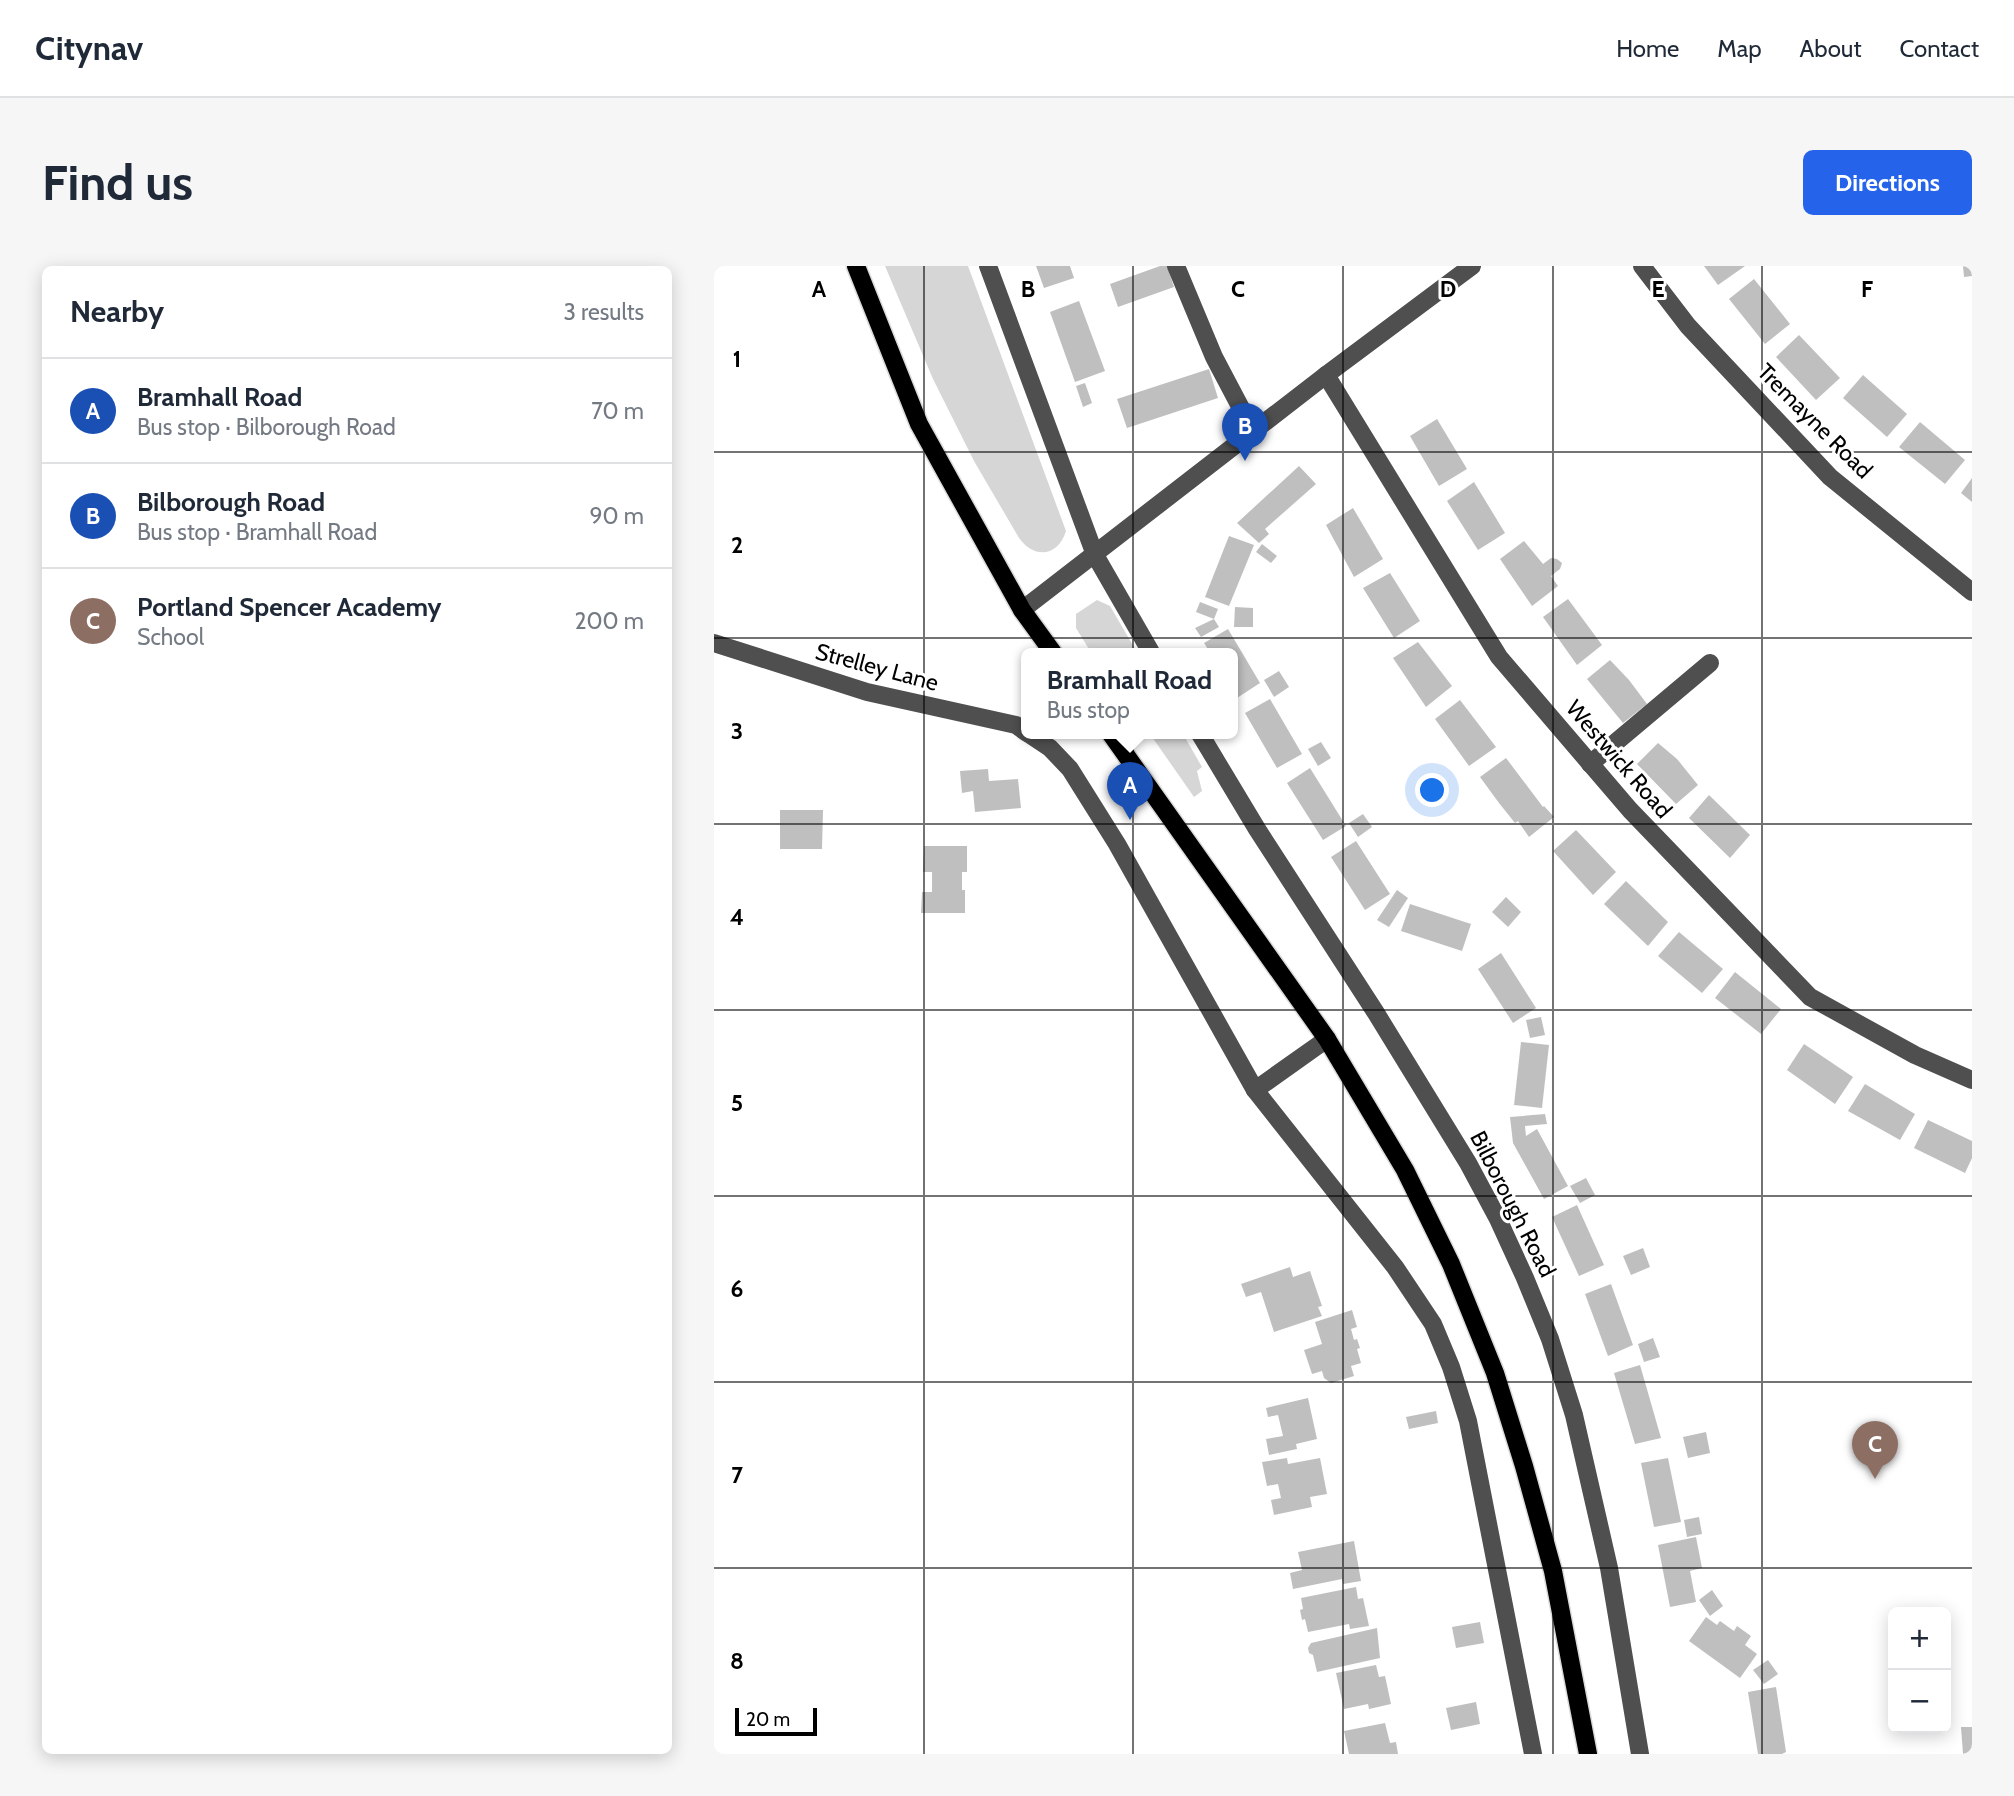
<!DOCTYPE html>
<html lang="en">
<head>
<meta charset="utf-8">
<style>
	:root { --surface:#fff; --page:#f6f6f7; --text:#1f2937; --muted:#747a83; --line:#e0e1e3; --accent:#2563eb }
	body { margin:0; font-family:Cabin,sans-serif; background:var(--page); color:var(--text) }
	.controls { position:absolute; right:21px; bottom:21px; display:grid; overflow:hidden; border-radius:10px; box-shadow:0 4px 18px #0003 }
	.controls button { width:63px; height:63px; display:grid; place-items:center; padding:0; border:0; border-bottom:2px solid var(--line); background:var(--surface); color:var(--text); font:35px sans-serif }
	.scale { position:absolute; left:21px; bottom:18px; width:82px; box-sizing:border-box; padding-left:7px; border:4px solid #000; border-top:0; font-size:19px; line-height:24px; white-space:nowrap; color:#000; -webkit-text-stroke:5px #fff; paint-order:stroke }
	.you { position:absolute; left:719px; top:525px; width:24px; height:24px; margin:-18px; border:5px solid #fff; border-radius:50%; background:#1a73e8; box-shadow:0 0 0 10px #1a73e833 }
	.badge { display:grid; place-items:center; width:46px; height:46px; border-radius:50%; background:var(--accent); color:#fff; font-size:23px; font-weight:700 }
	.pin { position:absolute; translate:-50% -58px; filter:drop-shadow(0 2px 4px #0008) }
	.pin::after { content:''; position:absolute; top:37px; width:24px; height:21px; background:inherit; clip-path:polygon(0 0,100% 0,50% 100%) }
	.popup { position:absolute; left:307px; top:382px; width:217px; height:91px; box-sizing:border-box; display:grid; place-content:center; border-radius:10px; background:var(--surface); filter:drop-shadow(0 2px 5px #0005); font-size:23px; white-space:nowrap; color:var(--muted) }
	.popup b { font-size:26px; color:var(--text) }
	.popup::after { content:''; position:absolute; left:50%; top:100%; margin-left:-14px; border:14px solid transparent; border-top-color:var(--surface) }
	.list { margin:0; padding:0; list-style:none }
	h2 { display:flex; justify-content:space-between; align-items:center; height:91px; margin:0; padding:0 28px; font-size:30px }
	h2 small { font-size:23px; font-weight:400; color:var(--muted) }
	.list li { display:grid; grid-template-columns:46px 1fr auto; gap:21px; align-items:center; box-sizing:border-box; height:105px; padding:0 28px; border-top:2px solid var(--line) }
	.list b { display:block; font-size:26px; white-space:nowrap }
	.list p { margin:0; font-size:23px; white-space:nowrap; color:var(--muted) }
	.list em { font-size:23px; font-style:normal; color:var(--muted) }
	.map { position:relative; flex:none; width:1258px; height:1488px; overflow:hidden; border-radius:10px }
	header { display:flex; align-items:center; gap:42px; box-sizing:border-box; height:98px; padding:0 35px; background:var(--surface); border-bottom:2px solid var(--line) }
	header strong { font-size:33px }
	nav { display:flex; gap:38px; margin-inline-start:auto; font-size:24px }
	.intro { display:flex; align-items:center; justify-content:space-between; box-sizing:border-box; height:168px; padding:0 42px }
	h1 { margin:0; font-size:49px }
	.button { padding:18px 32px; border-radius:10px; background:var(--accent); color:#fff; font-size:24px; font-weight:700 }
	main { display:flex; gap:42px; padding:0 42px }
	aside { flex:1; background:var(--surface); border-radius:10px; box-shadow:0 4px 18px #0003 }
	.map>svg:first-child { display:block }
</style>
</head>
<body>
<header>
<strong>Citynav</strong>
<nav><a>Home</a><a>Map</a><a>About</a><a>Contact</a></nav>
</header>
<div class="intro"><h1>Find us</h1><a class="button">Directions</a></div>
<main>
<aside>
<h2>Nearby<small>3 results</small></h2>
<ul class="list">
<li><span class="badge" style="background:#1a4fb4">A</span><div><b>Bramhall Road</b><p>Bus stop · Bilborough Road</p></div><em>70 m</em></li>
<li><span class="badge" style="background:#1a4fb4">B</span><div><b>Bilborough Road</b><p>Bus stop · Bramhall Road</p></div><em>90 m</em></li>
<li><span class="badge" style="background:#8d6e63">C</span><div><b>Portland Spencer Academy</b><p>School</p></div><em>200 m</em></li>
</ul>
</aside>
<div class="map">
<svg width="1258" height="1488" viewBox="0 0 1258 1488">
	<rect width="100%" height="100%" fill="#fff"/>
	<g fill="#d6d6d6">
		<path d="M171 0H254L352 265C344 291 320 293 305 272L260 195 219 113Z"/>
		<path d="M383 334 396 340 424 388H378L362 362V348Z"/>
		<path d="M436 468H469L488 501 483 505 488 525 480 531Z"/>
	</g>
	<g fill="#bfbfbf">
		<path d="M322 0H356L360 12 330 22Z"/>
		<path d="M446 0H453L460 21 404 41 396 18Z"/>
		<path d="M990 0H1031L1004 19Z"/>
		<path d="M1249 0H1258V10L1250 11Z"/>
		<path d="M1040 13 1076 58 1051 78 1015 33Z"/>
		<path d="M365 35 391 105 361 116 336 46Z"/>
		<path d="M1085 69 1126 112 1102 134 1062 91Z"/>
		<path d="M495 103 504 132 413 162 403 133Z"/>
		<path d="M1149 109 1193 148 1173 171 1129 132Z"/>
		<path d="M371 117 378 137 369 141 362 120Z"/>
		<path d="M723 153 753 203 725 220 696 170Z"/>
		<path d="M1206 156 1251 194 1231 218 1185 181Z"/>
		<path d="M585 200 602 218 551 263 555 268 545 277 523 257Z"/>
		<path d="M1258 212V236L1247 227Z"/>
		<path d="M760 216 791 267 764 284 733 235Z"/>
		<path d="M639 242 669 293 640 311 612 259Z"/>
		<path d="M515 270 540 279 515 340 491 331Z"/>
		<path d="M810 275 829 298 837 292 843 293 848 297 846 303 837 310 844 320 818 340 786 293Z"/>
		<path d="M548 278 563 290 557 297 542 286Z"/>
		<path d="M676 307 706 355 680 372 649 322Z"/>
		<path d="M854 333 888 379 863 399 829 351Z"/>
		<path d="M486 336 504 343 500 353 482 346Z"/>
		<path d="M521 341 539 342V361H520Z"/>
		<path d="M500 353 505 361 487 371 481 362Z"/>
		<path d="M514 363 546 417 523 432 519 426V388H497L490 377Z"/>
		<path d="M704 376 738 420 712 441 679 392Z"/>
		<path d="M896 394 915 414 933 438 909 457 873 413Z"/>
		<path d="M565 405 575 421 560 431 550 414Z"/>
		<path d="M556 433 588 488 563 502 531 447Z"/>
		<path d="M746 434 782 481 755 500 721 453Z"/>
		<path d="M607 476 617 492 604 500 594 483Z"/>
		<path d="M944 477 963 493 984 519 962 538 923 498Z"/>
		<path d="M792 492 829 541 830 540 840 551 815 571 804 555 801 557 785 537 766 511Z"/>
		<path d="M596 502 632 560 609 574 573 517Z"/>
		<path d="M274 503 275 515 304 513 307 542 261 546 259 525 248 527 246 505Z"/>
		<path d="M995 529 1036 569 1016 592 975 552Z"/>
		<path d="M66 544H109L108 583H66Z"/>
		<path d="M649 548 658 561 644 571 635 557Z"/>
		<path d="M862 564 902 606 879 629 839 585Z"/>
		<path d="M642 575 676 628 651 644 617 591Z"/>
		<path d="M210 580H253V606H248V624H251V647H207L208 626H218V606H209Z"/>
		<path d="M912 615 954 656 934 680 890 638Z"/>
		<path d="M683 624 694 632 675 661 663 654Z"/>
		<path d="M792 631 807 646 794 661 778 646Z"/>
		<path d="M696 638 757 658 748 685 687 665Z"/>
		<path d="M965 666 1009 703 988 727 944 690Z"/>
		<path d="M787 687 822 742 799 757 764 703Z"/>
		<path d="M1021 706 1067 743 1047 768 1001 732Z"/>
		<path d="M827 751 831 769 816 772 812 754Z"/>
		<path d="M807 776 835 779 828 842 800 839Z"/>
		<path d="M1090 778 1139 811 1121 838 1073 804Z"/>
		<path d="M1151 818 1201 848 1186 874 1134 845Z"/>
		<path d="M831 848 833 858 811 860 812 870 823 863 854 920 830 933 799 877 796 851Z"/>
		<path d="M1214 854 1258 875V892L1251 907 1200 882Z"/>
		<path d="M872 912 881 929 866 937 856 920Z"/>
		<path d="M863 939 890 999 865 1010 838 951Z"/>
		<path d="M929 982 936 1001 917 1009 909 990Z"/>
		<path d="M576 1001 579 1011 596 1005 608 1040 604 1041 608 1050 560 1066 547 1026 532 1031 527 1018Z"/>
		<path d="M897 1018 919 1079 894 1090 871 1028Z"/>
		<path d="M638 1044 643 1061 637 1063 640 1074 643 1073 646 1082 643 1083 647 1097 637 1100 640 1110 617 1117 610 1112 608 1105 598 1108 590 1084 608 1078 601 1056Z"/>
		<path d="M939 1072 946 1091 930 1096 924 1078Z"/>
		<path d="M926 1099 947 1172 921 1178 900 1107Z"/>
		<path d="M594 1132 603 1173 582 1178 583 1183 555 1189 552 1173 569 1170 564 1149 554 1151 552 1142Z"/>
		<path d="M722 1145 724 1157 695 1163 692 1151Z"/>
		<path d="M992 1166 996 1187 974 1192 969 1171Z"/>
		<path d="M573 1192 574 1198 606 1192 613 1228 596 1231 598 1241 560 1249 557 1234 567 1232 564 1218 553 1220 548 1196Z"/>
		<path d="M954 1192 967 1256 940 1261 927 1197Z"/>
		<path d="M985 1251 988 1268 973 1271 970 1254Z"/>
		<path d="M982 1271 988 1302 976 1305 982 1336 956 1341 944 1279Z"/>
		<path d="M640 1275 647 1315 629 1318 628 1313 579 1323 576 1307 588 1304 584 1286Z"/>
		<path d="M642 1321 644 1333 649 1332 655 1360 636 1363 635 1358 594 1366 591 1353 588 1354 586 1344 589 1343 587 1332Z"/>
		<path d="M998 1324 1009 1340 996 1350 985 1334Z"/>
		<path d="M992 1351 1003 1359 1006 1355 1020 1365 1023 1360 1037 1370 1031 1379 1043 1388 1026 1412 975 1375Z"/>
		<path d="M766 1356 770 1377 742 1382 738 1361Z"/>
		<path d="M663 1362 666 1392 603 1406 599 1389 595 1387 594 1382 597 1377Z"/>
		<path d="M1054 1394 1064 1408 1050 1418 1039 1404Z"/>
		<path d="M662 1399 665 1411 671 1410 677 1438 655 1443 654 1438 630 1443 622 1407Z"/>
		<path d="M1062 1421 1072 1486 1068 1488H1044L1034 1426Z"/>
		<path d="M762 1436 766 1458 737 1464 732 1442Z"/>
		<path d="M671 1457 676 1477 682 1476 684 1488H635L630 1465Z"/>
		<path d="M1247 1461H1258V1488H1249Z"/>
	</g>
	<g fill="none" stroke-linecap="round" stroke-linejoin="round">
		<g stroke="#dbdbdb" stroke-width="21">
			<g id="major">
				<path d="M142 0 205 158 308 344 340 388"/>
				<path d="M397 468 613 773 691 904 737 998 781 1107 810 1200 839 1305 874 1488"/>
			</g>
		</g>
		<g stroke="#4f4f4f" stroke-width="18">
			<path d="M274 0 381 289 438 388"/>
			<path d="M462 0 500 91 539 165"/>
			<path d="M928 0 974 60 1116 211 1258 326"/>
			<path d="M612 109 785 391 916 544 1096 731 1201 789 1258 814"/>
			<path d="M308 344 612 109 758 0"/>
			<path d="M0 377 153 426 302 459 313 467"/>
			<path d="M315 468 336 482 356 503 403 578 541 824 681 1001 719 1058 737 1101 754 1155 819 1488"/>
			<path d="M486 468 543 563 662 747 754 897 784 953 811 1012 836 1073 860 1149 895 1302 926 1488"/>
			<path d="M876 498 996 397"/>
			<path d="M541 824 613 773"/>
		</g>
		<use href="#major" stroke="#000" stroke-width="18"/>
	</g>
	<path fill="none" stroke="#000" stroke-width="2" stroke-opacity="0.55" d="M210 0V1488M419 0V1488M629 0V1488M839 0V1488M1048 0V1488M0 186H1258M0 372H1258M0 558H1258M0 744H1258M0 930H1258M0 1116H1258M0 1302H1258"/>
	<g text-anchor="middle" stroke-width="6" stroke-linejoin="round" paint-order="stroke">
		<g font-size="23" fill="#000" stroke="#fff">
			<text transform="translate(1101 155) rotate(45)" y="8">Tremayne Road</text>
			<text transform="translate(163 401) rotate(15)" y="8">Strelley Lane</text>
			<text transform="translate(905 493) rotate(49)" y="8">Westwick Road</text>
			<text transform="translate(799 938) rotate(63)" y="8">Bilborough Road</text>
		</g>
	</g>
	<g font-size="23" text-anchor="middle" font-weight="bold" fill="#000" stroke="#fff" stroke-width="6" stroke-linejoin="round" paint-order="stroke">
		<text x="105" y="31">A</text>
		<text x="314" y="31">B</text>
		<text x="524" y="31">C</text>
		<text x="734" y="31">D</text>
		<text x="944" y="31">E</text>
		<text x="1153" y="31">F</text>
		<text x="23" y="101">1</text>
		<text x="23" y="287">2</text>
		<text x="23" y="473">3</text>
		<text x="23" y="659">4</text>
		<text x="23" y="845">5</text>
		<text x="23" y="1031">6</text>
		<text x="23" y="1217">7</text>
		<text x="23" y="1403">8</text>
	</g>
</svg>
<div class="controls">
<button>+</button>
<button>−</button>
</div>
<div class="scale">20 m</div>
<div class="you"></div>
<div class="pin badge" style="left:416px;top:554px;background:#1a4fb4">A</div>
<div class="popup"><b>Bramhall Road</b>Bus stop</div>
<div class="pin badge" style="left:531px;top:195px;background:#1a4fb4">B</div>
<div class="pin badge" style="left:1161px;top:1213px;background:#8d6e63">C</div>
</div>
</main>
</body>
</html>
